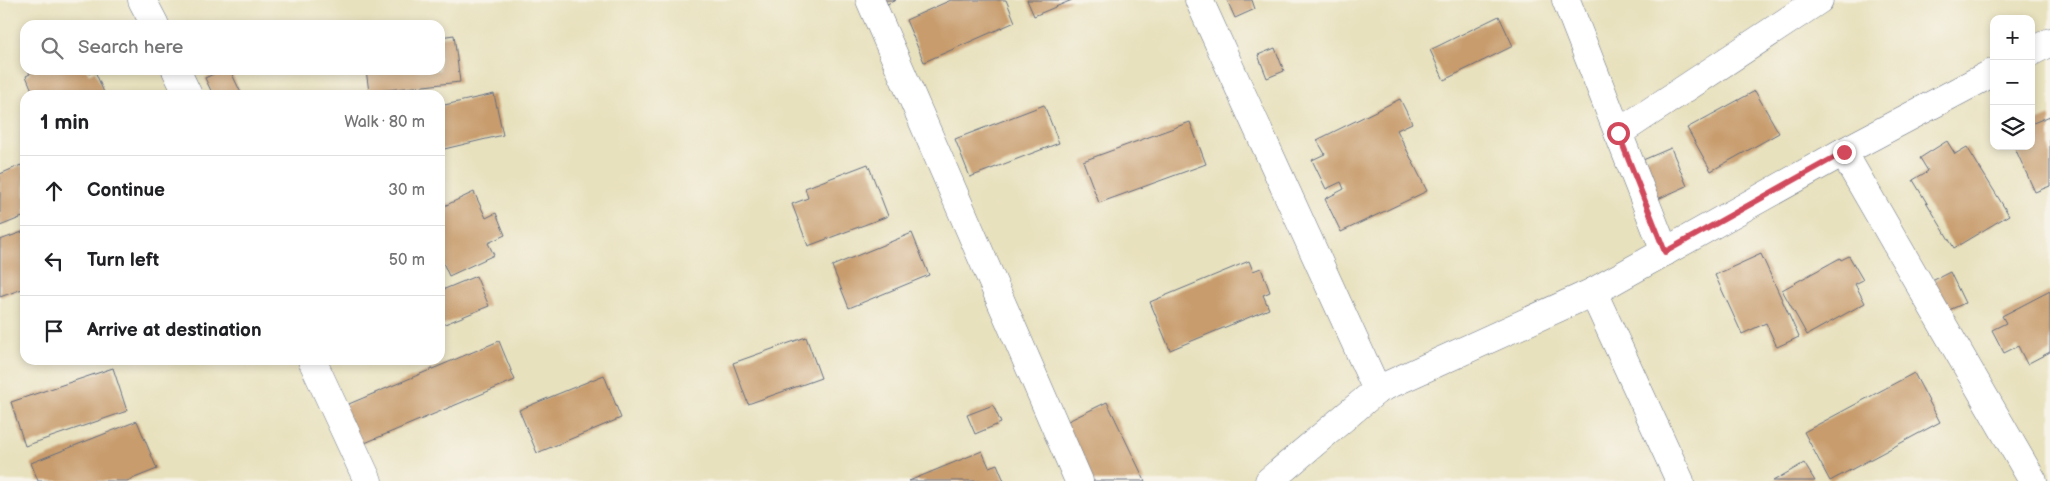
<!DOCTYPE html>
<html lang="en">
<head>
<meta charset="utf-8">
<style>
	:root { --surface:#fff; --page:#f6f6f6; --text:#202124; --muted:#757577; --line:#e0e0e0 }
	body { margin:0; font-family:"Balsamiq Sans",sans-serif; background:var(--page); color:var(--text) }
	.controls { position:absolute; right:15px; top:15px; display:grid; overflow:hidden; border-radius:10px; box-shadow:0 2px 8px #0003 }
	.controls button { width:45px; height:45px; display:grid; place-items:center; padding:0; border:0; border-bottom:1px solid var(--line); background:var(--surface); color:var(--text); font:25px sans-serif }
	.stop { position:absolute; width:15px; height:15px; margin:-11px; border:4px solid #d1495b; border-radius:50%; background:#fff }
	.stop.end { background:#d1495b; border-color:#fff; box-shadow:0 1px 5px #0008 }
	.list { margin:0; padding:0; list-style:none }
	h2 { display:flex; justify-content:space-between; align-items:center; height:65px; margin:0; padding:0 20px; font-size:21px }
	h2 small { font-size:16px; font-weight:400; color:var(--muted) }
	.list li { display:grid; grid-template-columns:32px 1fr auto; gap:15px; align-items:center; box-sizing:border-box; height:70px; padding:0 20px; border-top:1px solid var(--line) }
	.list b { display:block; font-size:19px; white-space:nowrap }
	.list em { font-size:16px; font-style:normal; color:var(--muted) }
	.icon { flex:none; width:28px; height:28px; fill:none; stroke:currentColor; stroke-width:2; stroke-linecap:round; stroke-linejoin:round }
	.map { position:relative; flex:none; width:2050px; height:481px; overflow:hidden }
	.search { position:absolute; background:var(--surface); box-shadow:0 2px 8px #0003; left:20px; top:20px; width:425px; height:55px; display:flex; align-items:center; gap:12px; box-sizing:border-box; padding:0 18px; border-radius:15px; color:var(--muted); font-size:19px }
	.panel { position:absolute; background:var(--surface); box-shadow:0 2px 8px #0003; left:20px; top:90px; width:425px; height:275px; border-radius:15px }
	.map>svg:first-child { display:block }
</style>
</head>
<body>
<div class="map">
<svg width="2050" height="481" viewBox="0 0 2050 481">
	<rect width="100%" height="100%" fill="#f7f3e8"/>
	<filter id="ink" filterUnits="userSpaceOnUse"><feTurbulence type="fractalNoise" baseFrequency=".02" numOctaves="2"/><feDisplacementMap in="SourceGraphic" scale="10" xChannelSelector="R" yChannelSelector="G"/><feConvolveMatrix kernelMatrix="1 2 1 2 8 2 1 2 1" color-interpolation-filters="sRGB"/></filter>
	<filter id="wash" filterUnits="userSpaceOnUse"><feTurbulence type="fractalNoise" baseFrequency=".0096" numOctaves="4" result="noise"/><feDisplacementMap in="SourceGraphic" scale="20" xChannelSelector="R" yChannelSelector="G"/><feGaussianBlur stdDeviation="1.12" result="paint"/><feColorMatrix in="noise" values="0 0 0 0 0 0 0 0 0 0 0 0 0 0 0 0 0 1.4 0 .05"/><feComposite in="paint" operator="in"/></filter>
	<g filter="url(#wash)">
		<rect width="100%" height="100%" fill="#e8e1be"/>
		<g id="blocks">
			<g fill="#c89c6d">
				<path d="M885 0H896L887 4Z"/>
				<path d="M951 0H1006L1015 22 924 62 906 20Z"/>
				<path d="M1027 0H1072L1034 16Z"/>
				<path d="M1227 0H1252L1255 9 1235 18Z"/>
				<path d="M1499 16 1513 46 1444 80 1430 50Z"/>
				<path d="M454 35 460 82 369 92 366 70H440V37Z"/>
				<path d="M1275 48 1284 71 1267 78 1258 55Z"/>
				<path d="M28 70H87L89 74 95 71 105 95H34L26 76 30 74Z"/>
				<path d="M222 70H230L242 95H213L205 78Z"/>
				<path d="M1755 91 1779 133 1711 171 1687 128Z"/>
				<path d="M494 94 503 135 440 150V106Z"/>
				<path d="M1400 99 1412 123 1397 130 1427 191 1341 232 1325 199 1344 189 1341 182 1326 189 1312 160 1325 154 1317 140Z"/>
				<path d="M1044 105 1059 143 970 177 955 139Z"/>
				<path d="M2050 116V186L2035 192 2014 146H2031V124Z"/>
				<path d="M1190 122 1206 164 1099 203 1083 161Z"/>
				<path d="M1947 141 1955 154 1967 147 2009 215 1954 248 1913 180 1928 171 1920 158Z"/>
				<path d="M1671 148 1687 186 1653 201 1636 163Z"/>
				<path d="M868 164 888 216 808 246 792 204 808 198 805 188Z"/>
				<path d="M21 165 25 174V216L0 226V174Z"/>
				<path d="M474 192 486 218 496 213 505 235 488 243 494 255 449 276 440 256V208Z"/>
				<path d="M25 231V288L0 297V240Z"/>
				<path d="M912 233 929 275 849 308 832 266Z"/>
				<path d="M1761 254 1799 337 1777 347 1766 323 1742 334 1715 275Z"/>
				<path d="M1849 256 1863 280 1855 284 1865 303 1807 335 1782 290 1840 258 1841 260Z"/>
				<path d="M1249 261 1253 271 1261 268 1270 292 1263 295 1269 309 1170 350 1150 302Z"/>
				<path d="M1950 272 1965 303 1940 314 1926 284Z"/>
				<path d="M476 276 489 306 440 326V291Z"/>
				<path d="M2050 291V352L2027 364 2018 346 2004 353 1992 330 2006 323 2002 316Z"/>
				<path d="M806 337 821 378 748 404 733 363Z"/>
				<path d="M499 341 515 380 360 445 344 406Z"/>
				<path d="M113 368 127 411 25 446 11 402Z"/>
				<path d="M1914 373 1940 422 1830 481 1804 432Z"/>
				<path d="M604 375 621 418 537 453 519 410Z"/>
				<path d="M1107 402 1145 481H1089L1062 424Z"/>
				<path d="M993 405 1001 423 975 434 967 415Z"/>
				<path d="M137 421 157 469 127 481H38L31 463Z"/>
				<path d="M982 451 989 467 997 464 1004 481H909Z"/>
				<path d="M1804 463 1815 481H1773Z"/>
			</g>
		</g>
	</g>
	<g filter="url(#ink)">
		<use href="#blocks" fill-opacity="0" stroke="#636d80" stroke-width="1"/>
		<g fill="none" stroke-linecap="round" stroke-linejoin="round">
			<g stroke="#636d80" stroke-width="29">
				<g id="street">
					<path d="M142 0 155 25"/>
					<path d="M870 0 1079 481"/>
					<path d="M1199 0 1377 390"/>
					<path d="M1566 0 1665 252"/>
					<path d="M2031 52 2050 42"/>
					<path d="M176 70 188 95"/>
					<path d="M1618 133 1819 0"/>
					<path d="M1843 152 2033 481"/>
					<path d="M1593 292 1680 481"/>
					<path d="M312 360 368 481"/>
					<path d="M1269 481 1377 390 1593 292 1843 152 1994 72"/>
				</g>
			</g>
			<use href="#street" stroke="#fff" stroke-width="28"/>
		</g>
	</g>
	<g fill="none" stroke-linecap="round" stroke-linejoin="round" filter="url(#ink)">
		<path stroke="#d1495b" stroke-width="6" d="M1618 133 1665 252 1844 152"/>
	</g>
</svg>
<div class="controls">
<button>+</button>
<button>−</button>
<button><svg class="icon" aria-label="layers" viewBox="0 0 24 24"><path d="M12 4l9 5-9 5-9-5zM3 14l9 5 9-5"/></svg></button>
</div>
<div class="stop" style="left:1618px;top:133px"></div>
<div class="stop end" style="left:1844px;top:152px"></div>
<div class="search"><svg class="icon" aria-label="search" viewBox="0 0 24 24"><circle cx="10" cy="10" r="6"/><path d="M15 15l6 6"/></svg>Search here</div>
<section class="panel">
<h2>1 min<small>Walk · 80 m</small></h2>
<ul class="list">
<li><svg class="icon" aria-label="ahead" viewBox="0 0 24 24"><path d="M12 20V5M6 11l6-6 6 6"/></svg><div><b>Continue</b></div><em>30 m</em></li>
<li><svg class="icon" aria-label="left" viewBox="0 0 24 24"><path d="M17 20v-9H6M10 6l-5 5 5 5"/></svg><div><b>Turn left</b></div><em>50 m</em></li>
<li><svg class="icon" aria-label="arrive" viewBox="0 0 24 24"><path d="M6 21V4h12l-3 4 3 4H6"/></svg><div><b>Arrive at destination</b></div></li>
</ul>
</section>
</div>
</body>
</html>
